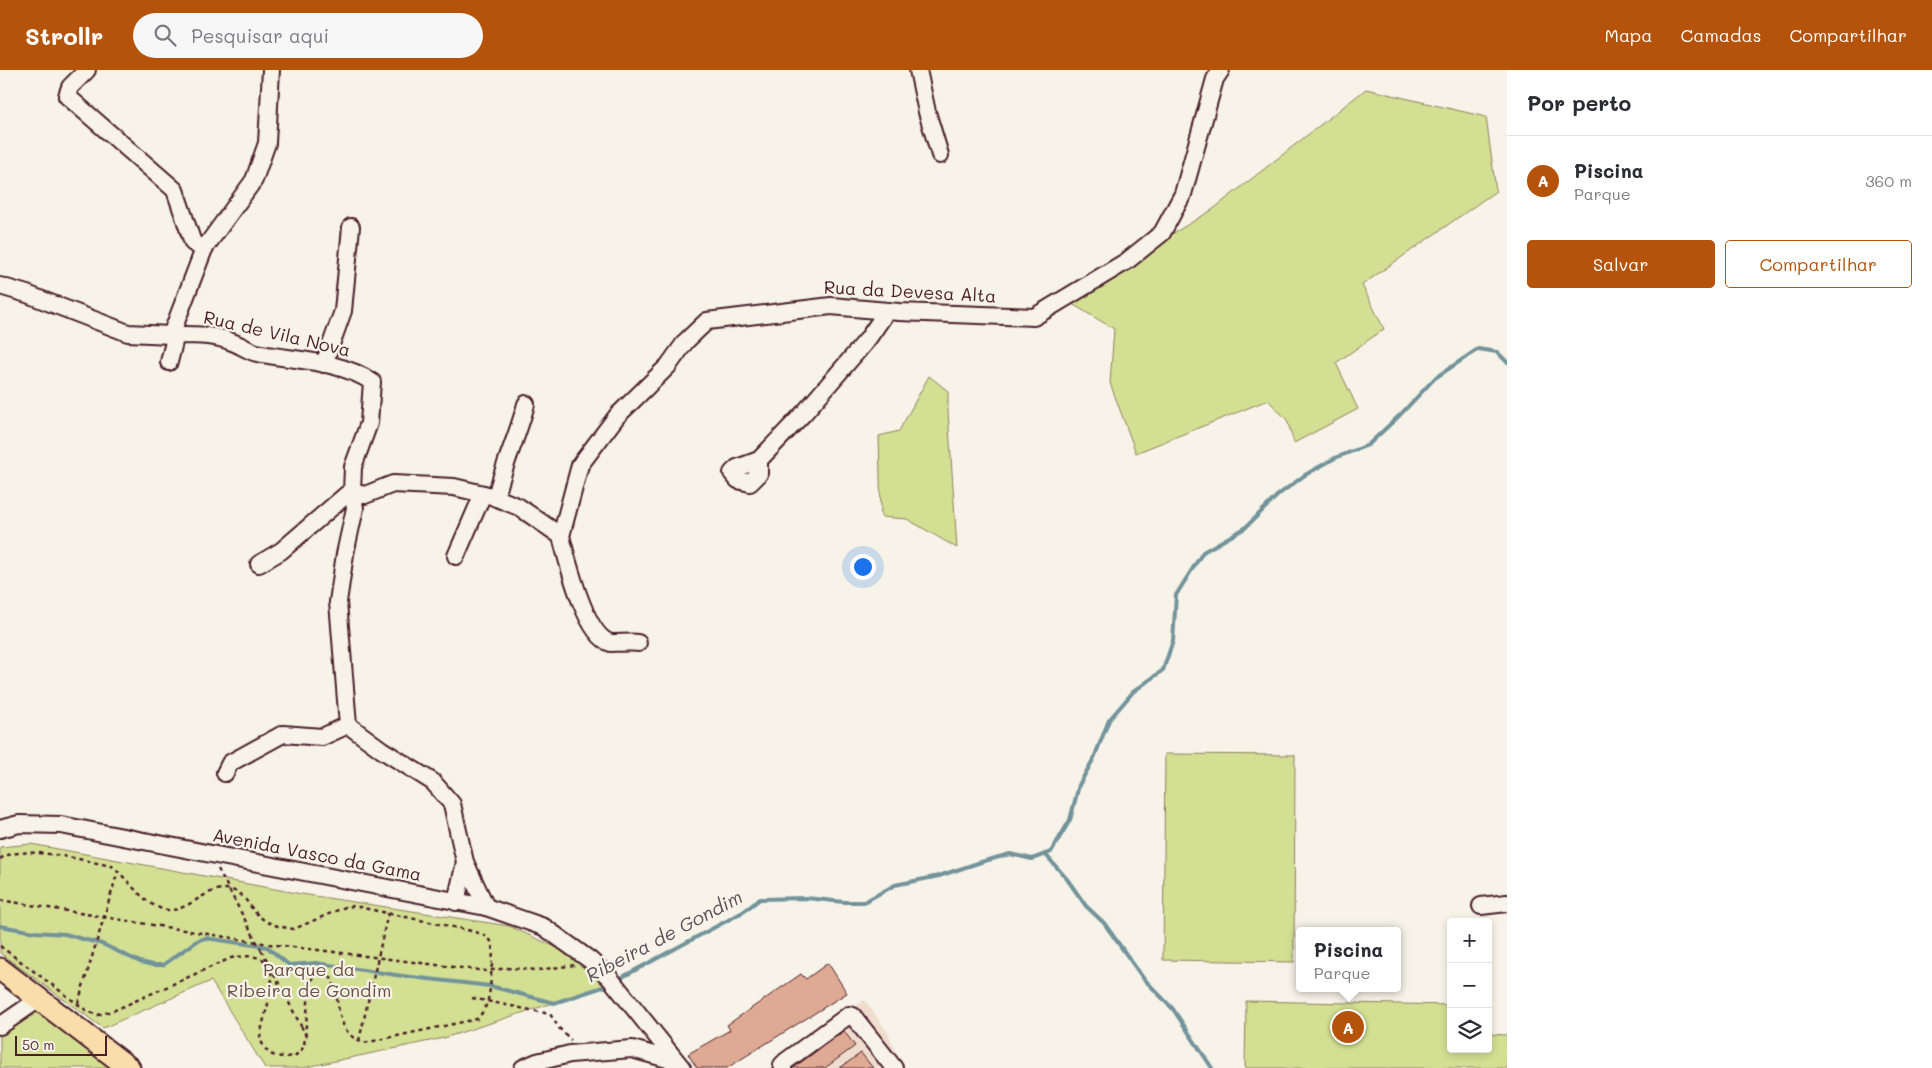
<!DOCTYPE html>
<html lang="pt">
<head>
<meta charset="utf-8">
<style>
	:root { --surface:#fff; --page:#f7f7f7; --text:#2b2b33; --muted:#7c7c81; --line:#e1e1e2; --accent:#b45309 }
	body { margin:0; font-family:Mali,sans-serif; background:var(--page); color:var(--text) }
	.controls { position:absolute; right:15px; bottom:15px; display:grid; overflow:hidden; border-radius:5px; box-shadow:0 2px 8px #0003 }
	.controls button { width:45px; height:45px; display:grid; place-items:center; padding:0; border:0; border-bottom:1px solid var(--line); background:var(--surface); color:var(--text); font:25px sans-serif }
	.scale { position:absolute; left:15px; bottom:12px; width:92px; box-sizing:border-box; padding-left:5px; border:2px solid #4a1f2b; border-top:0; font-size:14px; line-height:18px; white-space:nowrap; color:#4a1f2b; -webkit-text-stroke:4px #f7f3e8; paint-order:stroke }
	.you { position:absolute; left:862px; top:496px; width:18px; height:18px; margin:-12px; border:4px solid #fff; border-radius:50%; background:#1a73e8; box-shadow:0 0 0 8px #1a73e833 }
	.badge { display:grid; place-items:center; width:32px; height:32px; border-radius:50%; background:var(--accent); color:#fff; font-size:16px; font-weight:700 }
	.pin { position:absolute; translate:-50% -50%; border:2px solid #fff; box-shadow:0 1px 5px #0006 }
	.popup { position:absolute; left:1296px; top:857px; width:105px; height:65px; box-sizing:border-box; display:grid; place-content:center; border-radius:5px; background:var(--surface); filter:drop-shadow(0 1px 4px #0005); font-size:16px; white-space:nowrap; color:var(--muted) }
	.popup b { font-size:19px; color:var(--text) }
	.popup::after { content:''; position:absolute; left:50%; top:100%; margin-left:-10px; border:10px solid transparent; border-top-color:var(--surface) }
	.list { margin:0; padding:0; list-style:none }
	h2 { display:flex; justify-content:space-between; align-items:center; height:65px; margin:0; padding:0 20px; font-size:21px }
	h2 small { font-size:16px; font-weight:400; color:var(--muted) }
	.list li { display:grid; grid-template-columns:32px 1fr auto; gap:15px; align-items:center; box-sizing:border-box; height:90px; padding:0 20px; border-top:1px solid var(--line) }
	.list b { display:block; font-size:19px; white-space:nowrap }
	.list p { margin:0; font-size:16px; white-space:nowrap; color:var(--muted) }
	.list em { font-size:16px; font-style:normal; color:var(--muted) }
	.actions { display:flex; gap:10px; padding:15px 20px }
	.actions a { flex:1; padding:11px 0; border:1px solid var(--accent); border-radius:5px; text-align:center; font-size:18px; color:var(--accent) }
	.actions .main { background:var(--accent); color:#fff }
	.icon { flex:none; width:28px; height:28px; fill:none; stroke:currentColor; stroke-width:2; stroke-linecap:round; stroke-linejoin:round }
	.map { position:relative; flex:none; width:1507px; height:998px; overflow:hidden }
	header { display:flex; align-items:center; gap:30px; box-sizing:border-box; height:70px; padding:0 25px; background:var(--accent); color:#fff }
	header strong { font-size:24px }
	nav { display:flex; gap:28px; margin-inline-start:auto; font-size:18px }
	.search { width:350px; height:45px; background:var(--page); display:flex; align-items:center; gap:12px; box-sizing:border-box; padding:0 18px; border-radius:28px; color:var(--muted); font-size:19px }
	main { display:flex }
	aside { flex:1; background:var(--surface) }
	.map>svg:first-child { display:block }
</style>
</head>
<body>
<header>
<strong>Strollr</strong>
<div class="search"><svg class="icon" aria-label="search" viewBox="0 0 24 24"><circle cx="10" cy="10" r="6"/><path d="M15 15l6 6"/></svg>Pesquisar aqui</div>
<nav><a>Mapa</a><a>Camadas</a><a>Compartilhar</a></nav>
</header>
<main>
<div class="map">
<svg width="1507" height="998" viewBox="0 0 1507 998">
	<rect width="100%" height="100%" fill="#f7f3e8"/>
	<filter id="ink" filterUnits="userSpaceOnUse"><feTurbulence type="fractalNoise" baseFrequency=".02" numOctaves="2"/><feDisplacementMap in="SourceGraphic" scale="10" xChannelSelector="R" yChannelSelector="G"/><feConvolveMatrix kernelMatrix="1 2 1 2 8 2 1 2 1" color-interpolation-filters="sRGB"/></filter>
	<g filter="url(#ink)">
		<path fill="#f0ddce" d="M865 930 888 963 903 998H776L771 992Z"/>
		<g fill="#d3df92" stroke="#8e7f5e">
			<path d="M1366 19 1486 47 1496 121 1362 215 1384 259 1336 293 1358 339 1294 373 1287 350 1268 330 1136 383 1110 313 1114 259 1064 229 1212 140Z"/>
			<path d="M929 306 948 321V341L957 478 907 449 881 447 879 366 899 361Z"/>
			<path d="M1165 684 1295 685 1294 892 1163 890Z"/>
			<path d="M31 774 302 824 509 856 573 885 606 916 444 968 302 998H265L211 911 103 958 0 883V777Z"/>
			<path d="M1246 931 1451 935V979H1488V964L1507 965V998H1245Z"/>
			<path d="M37 935 116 998H0V966Z"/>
		</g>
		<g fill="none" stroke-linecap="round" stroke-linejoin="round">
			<g stroke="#73939b" stroke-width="4">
				<path d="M1045 784 1067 809 1086 836 1104 853 1143 908 1173 939 1212 998"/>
				<path d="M0 856 35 862 65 864 79 868 102 874 140 892 153 895H163L197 871 205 868 267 877 289 895 316 893 403 906 490 916 554 933 609 915"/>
				<path d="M617 910 743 842 760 829 806 828 844 832H864L895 815 939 806 981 792 1010 784 1032 789 1051 782 1070 750 1079 715 1094 688 1109 650 1133 622 1163 600 1173 571 1176 525 1203 482 1245 458 1278 425 1305 405 1335 388 1368 375 1400 345 1435 308 1478 279 1497 282 1507 292"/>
			</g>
		</g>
		<g fill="#dfaa93" stroke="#4a1f2b">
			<path d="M828 893 847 923 727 998H697L688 984 730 960 727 955 801 904 806 909Z"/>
			<path d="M844 961 855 976 825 998H793Z"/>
			<path d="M861 983 873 998H840Z"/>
		</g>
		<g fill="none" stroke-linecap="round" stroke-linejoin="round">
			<g stroke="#4a1f2b" stroke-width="20">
				<g id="minor">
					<path d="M87 0 70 17 67 26 175 120 193 173 204 179"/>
					<path d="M918 0 927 42 940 85"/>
					<path d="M0 216 27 224 128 263 171 265 204 179 254 110 267 73 271 0"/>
					<path d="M169 292 174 272 171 265C192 265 213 264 232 272 241 275 248 281 257 283 295 291 340 290 372 312L369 353 353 397 352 422 355 438 345 484 338 532 348 655 382 680 433 712 452 734 465 792 486 837"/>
					<path d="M324 294 343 241 351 157"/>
					<path d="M759 390V404L750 413 738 410 732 403 737 398 759 390 804 343 867 270 887 241"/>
					<path d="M352 422 365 425 393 414 454 417 492 426 519 437 561 466"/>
					<path d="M496 428C503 395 518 366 526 334"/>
					<path d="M561 466 580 395 617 346 668 296 686 271 707 251 831 236 899 242 1034 247 1127 191 1162 163 1183 124 1215 9 1221 0"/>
					<path d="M561 466C567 489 585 566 611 573 614 573 633 572 638 573"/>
					<path d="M456 486 483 424"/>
					<path d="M259 494 281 481 346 425 352 422"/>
					<path d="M225 703 230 693 283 664 322 667 348 655"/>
					<path d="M0 759 19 754 61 755 486 837 544 857 590 890 609 907 682 998"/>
					<path d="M456 832 465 792"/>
					<path d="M1481 836 1507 833"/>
					<path d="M0 956 39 929"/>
					<path d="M523 998 537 992 570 984 632 979 675 991"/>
					<path d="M783 998 782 995 786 991 849 945 853 946 894 998"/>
				</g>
			</g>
			<g stroke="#4a1f2b" stroke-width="25">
				<path id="major" d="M0 899 129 998"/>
			</g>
			<g stroke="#4a1f2b" stroke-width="2.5" stroke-dasharray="4 4" stroke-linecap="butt">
				<path d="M0 789C22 773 84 791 112 796 127 808 139 828 157 837 186 851 204 812 232 820 245 824 248 835 256 843 267 855 280 857 294 859L345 837 354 836 467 860C491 866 495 868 492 893"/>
				<path d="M218 799 252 863"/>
				<path d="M0 830 269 874 486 901 508 898 538 900 575 895"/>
				<path d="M0 876 87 941 98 945 115 940 231 888C297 875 264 935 260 968 267 987 275 988 295 986L304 977 309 921 312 910 317 903 326 902C345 918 328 961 364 973L477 949C489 937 490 922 491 906"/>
				<path d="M261 880 269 894"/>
				<path d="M274 904 301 956"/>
				<path d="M472 928 550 944 559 958 571 970"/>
				<path d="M78 933 118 801"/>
				<path d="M359 971 388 843"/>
			</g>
			<use href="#minor" stroke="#f7f3e8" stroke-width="16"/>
			<use href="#major" stroke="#f9deab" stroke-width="21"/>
			<g stroke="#4a1f2b" stroke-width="2.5" stroke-dasharray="4 4" stroke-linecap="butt">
				<path d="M252 863 261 880"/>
				<path d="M491 906 492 893"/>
				<path d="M301 956 308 969"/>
			</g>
		</g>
	</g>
	<g text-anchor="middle" stroke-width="4.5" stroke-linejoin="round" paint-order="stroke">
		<g font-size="18" fill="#4a1f2b" stroke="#f7f3e8">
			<text transform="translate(910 222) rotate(3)" y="6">Rua da Devesa Alta</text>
			<text transform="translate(277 264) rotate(13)" y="6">Rua de Vila Nova</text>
			<text transform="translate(317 785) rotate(11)" y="6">Avenida Vasco da Gama</text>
		</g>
		<g font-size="18" fill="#6c4f45" stroke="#f7f3e8">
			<text x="309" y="906">Parque da<tspan x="309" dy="21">Ribeira de Gondim</tspan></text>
		</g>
		<g font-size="19" font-style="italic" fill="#5b505a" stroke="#f7f3e8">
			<text transform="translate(664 866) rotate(-28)" y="7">Ribeira de Gondim</text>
		</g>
	</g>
</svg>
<div class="controls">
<button>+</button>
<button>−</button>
<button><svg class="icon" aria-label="layers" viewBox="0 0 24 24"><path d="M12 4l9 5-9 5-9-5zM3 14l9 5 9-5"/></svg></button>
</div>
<div class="scale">50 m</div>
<div class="you"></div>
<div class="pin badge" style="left:1348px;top:957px">A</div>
<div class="popup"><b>Piscina</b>Parque</div>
</div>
<aside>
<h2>Por perto<small></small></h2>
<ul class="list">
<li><span class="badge">A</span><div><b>Piscina</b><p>Parque</p></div><em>360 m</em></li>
</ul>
<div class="actions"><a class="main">Salvar</a><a>Compartilhar</a></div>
</aside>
</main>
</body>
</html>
